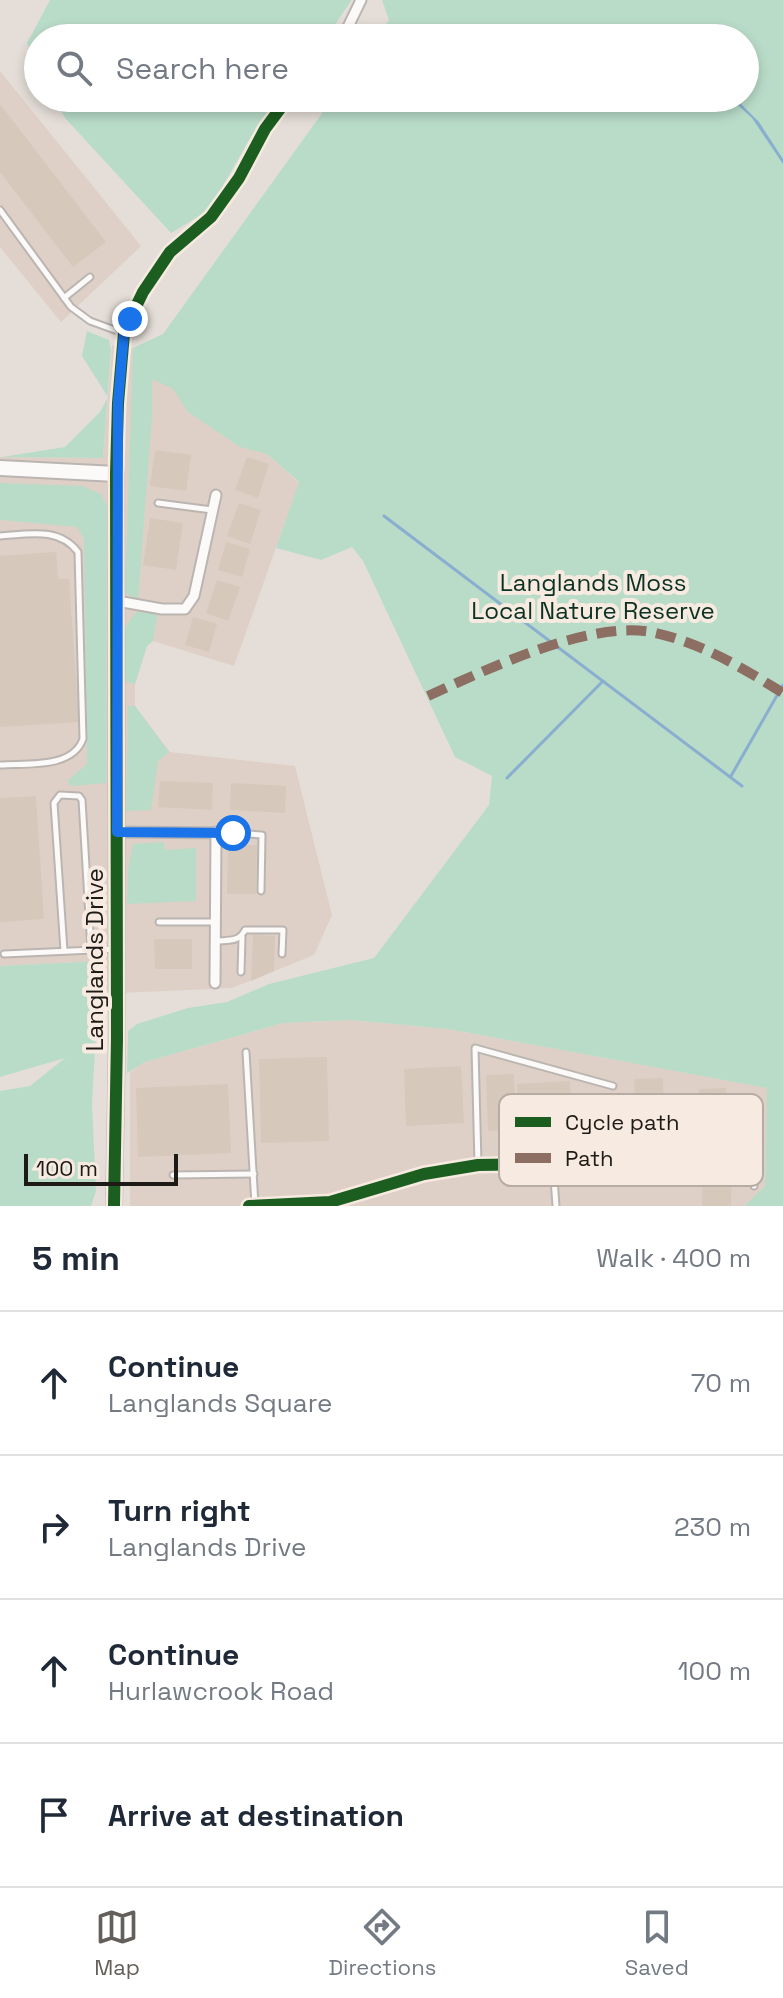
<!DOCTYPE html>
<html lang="en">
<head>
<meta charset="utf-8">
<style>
	:root { --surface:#fff; --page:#f2f2f3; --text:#1f2937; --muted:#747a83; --line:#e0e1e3; --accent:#645f5a }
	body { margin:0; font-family:"Space Grotesk",sans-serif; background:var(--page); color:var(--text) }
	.scale { position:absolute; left:24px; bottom:20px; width:154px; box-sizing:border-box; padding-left:8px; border:4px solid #1e1a16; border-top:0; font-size:22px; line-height:28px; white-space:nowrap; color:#1e1a16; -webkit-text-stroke:6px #f7eae0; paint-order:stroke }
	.stop { position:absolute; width:24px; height:24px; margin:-18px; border:6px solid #1a73e8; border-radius:50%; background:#fff }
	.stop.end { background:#1a73e8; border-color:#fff; box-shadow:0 2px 8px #0008 }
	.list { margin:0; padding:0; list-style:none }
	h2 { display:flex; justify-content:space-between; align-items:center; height:104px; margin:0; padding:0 32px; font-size:34px }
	h2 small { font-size:26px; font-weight:400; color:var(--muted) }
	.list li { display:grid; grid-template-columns:52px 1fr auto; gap:24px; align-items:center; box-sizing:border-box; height:144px; padding:0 32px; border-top:2px solid var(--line) }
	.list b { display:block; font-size:30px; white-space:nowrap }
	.list p { margin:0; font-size:26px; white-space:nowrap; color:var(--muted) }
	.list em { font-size:26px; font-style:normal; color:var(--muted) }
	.icon { flex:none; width:44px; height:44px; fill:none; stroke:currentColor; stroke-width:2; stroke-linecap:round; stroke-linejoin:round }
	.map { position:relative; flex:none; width:783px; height:1206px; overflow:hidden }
	.search { position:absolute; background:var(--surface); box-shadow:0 4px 12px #0003; left:24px; right:24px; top:24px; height:88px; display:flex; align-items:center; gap:20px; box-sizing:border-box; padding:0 28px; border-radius:44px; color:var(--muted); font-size:30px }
	.sheet { height:680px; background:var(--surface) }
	nav { display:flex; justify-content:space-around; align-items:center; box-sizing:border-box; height:112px; border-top:2px solid var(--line); background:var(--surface); font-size:22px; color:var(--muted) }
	nav a { display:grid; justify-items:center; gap:4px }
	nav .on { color:var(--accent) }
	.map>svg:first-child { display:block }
</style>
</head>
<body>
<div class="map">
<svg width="783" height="1206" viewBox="0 0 783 1206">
	<rect width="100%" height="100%" fill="#e5ded8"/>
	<g fill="#ded0c6">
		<path d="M0 71 141 246 61 322 0 247Z"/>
		<path d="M112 345 155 352 299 483 234 666 153 641 147 646 135 684V706L170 752 295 766 332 915 314 955 232 988 99 994 100 961 0 966V457L103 458Z"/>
		<path d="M350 1020 448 1029 768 1088 765 1186 744 1206H130V1072L145 1062 283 1023Z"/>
	</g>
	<g fill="#b9dcc8">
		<path d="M50 0H351V1L326 38H38V65L27 43Z"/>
		<path d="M382 0H783V1206H744L765 1186 767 1088 448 1029 350 1020 283 1023 145 1062 127 1073 128 1031 137 1024 188 1008 227 1002 269 984 374 958 489 805 492 776 455 757 363 561 352 547 321 560 276 548 299 482 267 454 240 447 188 412 173 389 152 379V417L138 600 125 593 133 348 163 334 333 98H745V38H376L389 20Z"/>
		<path d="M55 98H281L251 137 209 210 171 233 65 118Z"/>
		<path d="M87 331 109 340 111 350 103 458 2 457 65 447 100 412 108 397 82 356Z"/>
		<path d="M0 483 82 486 101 494 107 506 106 783 71 786 67 781 87 764 84 539 77 527 0 520Z"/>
		<path d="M137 612H158L153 641 147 646 135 684 126 682C123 654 115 633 137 612Z"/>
		<path d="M128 706H135L169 752 158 761 151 810 126 811Z"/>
		<path d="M164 842 165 850 196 848V901L127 904 128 870 133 844Z"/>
		<path d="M100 961 92 1104 96 1191 91 1206H0V1091L30 1086 65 1058 0 1077V966Z"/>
	</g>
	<path fill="#89aed0" d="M730 98H735L759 122 783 159V164L752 118Z"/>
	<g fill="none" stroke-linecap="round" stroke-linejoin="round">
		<g stroke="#89aed0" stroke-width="3">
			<path d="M384 516 742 786"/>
			<path d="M731 776 783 685"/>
			<path d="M507 778 603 681"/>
		</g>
	</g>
	<g fill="#d6c8bb">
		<path d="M0 104 106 242 73 267 0 172Z"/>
		<path d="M155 450 191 455 186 491 150 486Z"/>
		<path d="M247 457 269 464 258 498 235 490Z"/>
		<path d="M239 503 261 510 250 544 227 536Z"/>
		<path d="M150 518 183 523 176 570 143 565Z"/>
		<path d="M226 542 250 549 242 577 218 570Z"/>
		<path d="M56 552 58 579H69L79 722 0 727V556Z"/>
		<path d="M217 580 240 587 228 621 206 613Z"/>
		<path d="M193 617 217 624 209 652 185 645Z"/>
		<path d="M160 781 213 783 212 810 158 807Z"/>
		<path d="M231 783 286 786 285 813 230 810Z"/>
		<path d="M36 796 44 919 0 922V798Z"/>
		<path d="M228 845H257L256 894H227Z"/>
		<path d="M253 935 275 936 274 971 251 981Z"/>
		<path d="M154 939H192V969H155Z"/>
		<path d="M327 1057 329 1141 261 1143 259 1059Z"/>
		<path d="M461 1066 464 1123 406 1126 404 1069Z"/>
		<path d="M514 1074 516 1130 488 1131 486 1075Z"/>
		<path d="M663 1078 664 1134 580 1137V1119L636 1116 634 1079Z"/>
		<path d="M570 1081 573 1137 520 1139 517 1084Z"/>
		<path d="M228 1084 231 1153 138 1157 136 1088Z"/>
		<path d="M726 1088 729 1145 701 1146 699 1089Z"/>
		<path d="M703 1168H732L731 1206H702Z"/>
	</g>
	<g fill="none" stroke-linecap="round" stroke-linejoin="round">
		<g stroke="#bbb5b1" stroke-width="9">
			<g id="lane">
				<path d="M0 210 71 307 90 321 123 333"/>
				<path d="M64 298 90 277"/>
				<path d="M158 503 212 510"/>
				<path d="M0 536C29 534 59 527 78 552L83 739C72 769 27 763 0 765"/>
				<path d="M234 833 262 835 261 891"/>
				<path d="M159 922H215"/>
				<path d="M217 941C229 940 239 942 245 930H283L282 954"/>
				<path d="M64 951 54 803 60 795 79 796 82 800 91 950"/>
				<path d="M4 954 116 949"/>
				<path d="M241 972 242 937"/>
				<path d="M246 1052 255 1205"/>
				<path d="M749 1107 750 1156 754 1186"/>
				<path d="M478 1164 475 1048 613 1086"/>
				<path d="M553 1165 556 1206"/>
				<path d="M173 1175 254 1174"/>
			</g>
		</g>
		<g stroke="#bbb5b1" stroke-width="13">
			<g id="street">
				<path d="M340 38 346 31 361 0"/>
				<path d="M116 474 118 403 124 333 130 319 143 292 170 252 211 217 239 178 265 129 288 98"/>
				<path d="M117 601 162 609H185L194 596 216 495"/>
				<path d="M117 832 233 833"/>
				<path d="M215 983 216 832"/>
				<path d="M249 1206 330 1202 424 1174 478 1165 637 1162 750 1156"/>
			</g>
		</g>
		<g stroke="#bbb5b1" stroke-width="18">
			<path id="secondary" d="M0 468 116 474 117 1038 114 1206"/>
		</g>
		<use href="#lane" stroke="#fbfaf9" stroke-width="5"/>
		<use href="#street" stroke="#fbfaf9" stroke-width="9"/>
		<use href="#secondary" stroke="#fbfaf9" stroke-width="14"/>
		<path stroke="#8d6e63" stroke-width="10" stroke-dasharray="20 10" stroke-linecap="butt" d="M428 696C486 670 592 618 656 633 703 644 743 668 783 693"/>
		<g stroke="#f7eae0" stroke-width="17">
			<g id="cycleway">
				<path d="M114 1206 117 1038 116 474 118 403 124 333 130 319 143 292 170 252 211 217 239 178 265 129 288 98"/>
				<path d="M249 1206 330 1202 424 1174 478 1165 637 1162 750 1156"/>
			</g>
		</g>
		<use href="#cycleway" stroke="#1b5e20" stroke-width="12"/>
	</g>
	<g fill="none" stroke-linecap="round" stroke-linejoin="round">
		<path stroke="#1a73e8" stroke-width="10" d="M130 319 124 333 118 403 117 832 233 833"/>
	</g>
	<g text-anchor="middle" stroke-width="8" stroke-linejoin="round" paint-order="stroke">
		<g font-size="24" fill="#0b3122" stroke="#f7eae0">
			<text x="593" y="591">Langlands Moss<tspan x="593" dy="28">Local Nature Reserve</tspan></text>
		</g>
		<g font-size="24" fill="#1e1a16" stroke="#f7eae0">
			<text transform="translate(95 960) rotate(-90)" y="8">Langlands Drive</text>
		</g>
	</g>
	<rect x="499" y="1094" width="264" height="92" rx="12" fill="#f7eae0" stroke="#b6aca3" stroke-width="2"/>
	<rect x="515" y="1117" width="36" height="10" fill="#1b5e20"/>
	<rect x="515" y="1153" width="36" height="10" fill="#8d6e63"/>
	<g font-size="22" fill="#1e1a16">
		<text x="565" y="1130">Cycle path</text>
		<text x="565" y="1166">Path</text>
	</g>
</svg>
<div class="scale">100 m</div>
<div class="stop" style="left:233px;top:833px"></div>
<div class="stop end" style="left:130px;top:319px"></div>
<div class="search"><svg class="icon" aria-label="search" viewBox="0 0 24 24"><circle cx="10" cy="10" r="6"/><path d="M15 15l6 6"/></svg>Search here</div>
</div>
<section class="sheet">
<h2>5 min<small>Walk · 400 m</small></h2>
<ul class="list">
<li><svg class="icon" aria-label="ahead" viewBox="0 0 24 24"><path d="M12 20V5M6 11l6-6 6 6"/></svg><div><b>Continue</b><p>Langlands Square</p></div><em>70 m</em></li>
<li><svg class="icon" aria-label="right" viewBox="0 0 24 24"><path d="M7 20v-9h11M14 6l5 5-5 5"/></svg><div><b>Turn right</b><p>Langlands Drive</p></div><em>230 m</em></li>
<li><svg class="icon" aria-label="ahead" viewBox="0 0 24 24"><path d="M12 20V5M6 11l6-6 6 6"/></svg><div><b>Continue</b><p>Hurlawcrook Road</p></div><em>100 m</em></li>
<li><svg class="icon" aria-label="arrive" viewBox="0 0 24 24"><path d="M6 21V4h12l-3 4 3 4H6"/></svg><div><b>Arrive at destination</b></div></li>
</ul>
</section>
<nav>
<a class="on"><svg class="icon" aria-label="map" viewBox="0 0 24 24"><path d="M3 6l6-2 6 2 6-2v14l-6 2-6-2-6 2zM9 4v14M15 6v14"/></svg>Map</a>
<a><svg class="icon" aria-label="directions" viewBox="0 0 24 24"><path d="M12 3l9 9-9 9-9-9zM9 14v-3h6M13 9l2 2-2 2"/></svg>Directions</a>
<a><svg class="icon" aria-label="saved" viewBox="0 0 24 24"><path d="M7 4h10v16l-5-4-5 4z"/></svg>Saved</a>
</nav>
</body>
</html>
